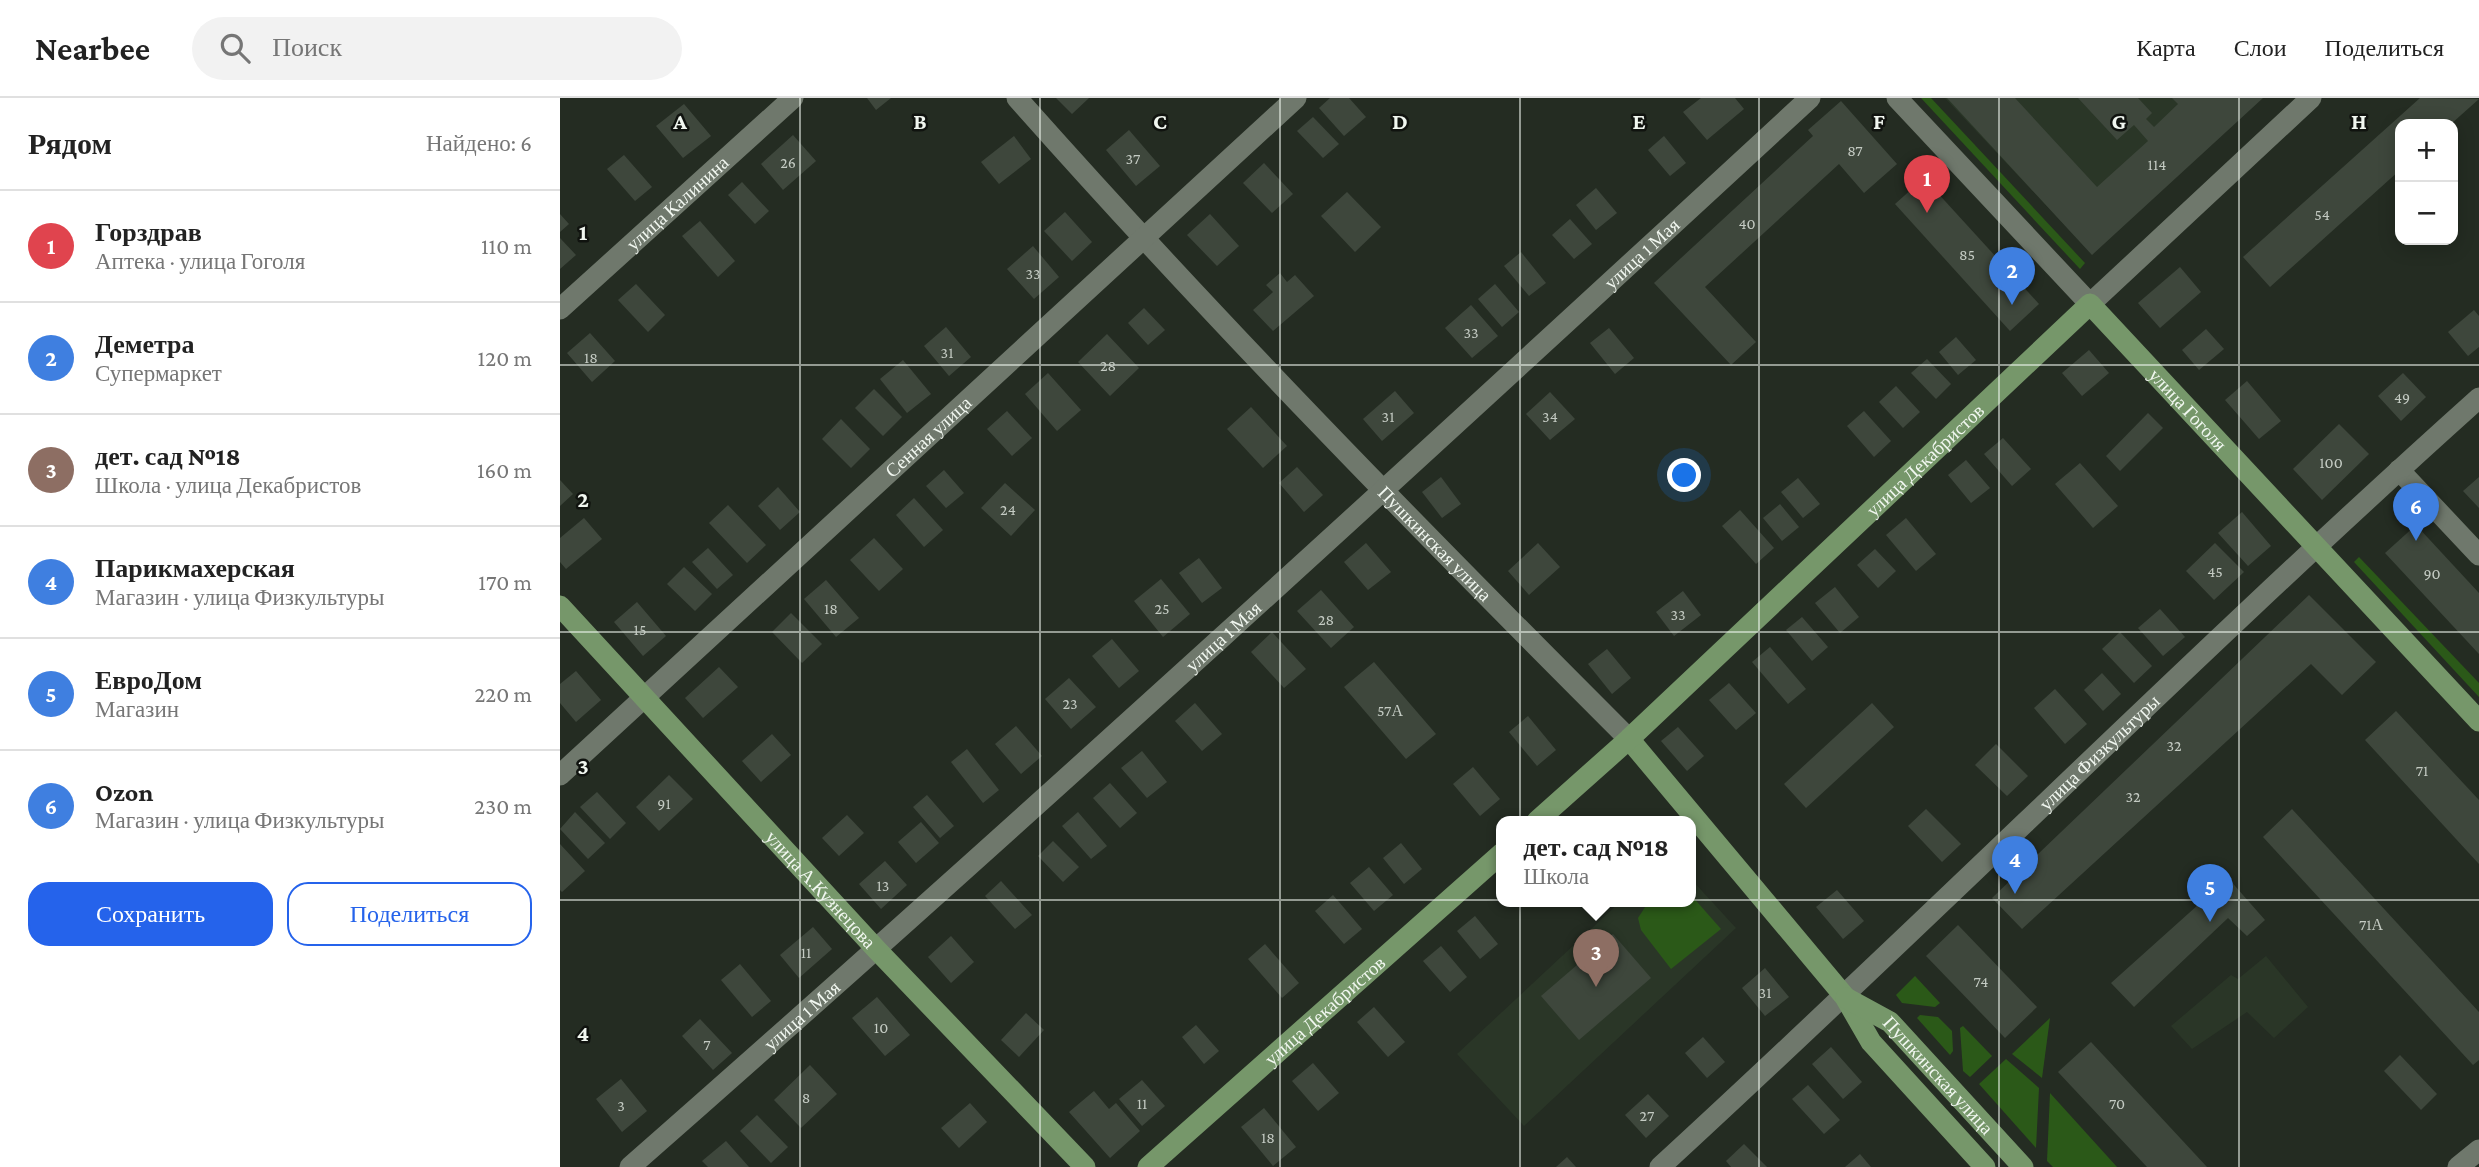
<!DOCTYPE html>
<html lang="ru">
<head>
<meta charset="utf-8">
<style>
	:root { --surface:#fff; --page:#f2f2f2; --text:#222; --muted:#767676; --line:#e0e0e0; --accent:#2563eb }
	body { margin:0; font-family:"Crimson Pro",serif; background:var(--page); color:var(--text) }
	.controls { position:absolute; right:21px; top:21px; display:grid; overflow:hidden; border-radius:14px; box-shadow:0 4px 18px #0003 }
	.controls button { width:63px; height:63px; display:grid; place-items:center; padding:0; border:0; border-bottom:2px solid var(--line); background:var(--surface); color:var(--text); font:35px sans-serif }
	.you { position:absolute; left:1125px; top:378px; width:24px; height:24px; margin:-18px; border:5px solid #fff; border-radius:50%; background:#1a73e8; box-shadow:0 0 0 10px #1a73e833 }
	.badge { display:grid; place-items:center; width:46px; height:46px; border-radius:50%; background:var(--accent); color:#fff; font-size:23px; font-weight:700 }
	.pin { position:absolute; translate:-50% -58px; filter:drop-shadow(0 2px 4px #0008) }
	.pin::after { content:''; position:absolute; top:37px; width:24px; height:21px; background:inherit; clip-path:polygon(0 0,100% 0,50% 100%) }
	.popup { position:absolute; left:936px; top:718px; width:200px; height:91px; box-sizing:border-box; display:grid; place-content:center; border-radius:14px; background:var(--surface); filter:drop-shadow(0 2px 5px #0005); font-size:23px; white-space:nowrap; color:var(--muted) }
	.popup b { font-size:26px; color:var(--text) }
	.popup::after { content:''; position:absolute; left:50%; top:100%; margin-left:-14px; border:14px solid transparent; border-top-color:var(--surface) }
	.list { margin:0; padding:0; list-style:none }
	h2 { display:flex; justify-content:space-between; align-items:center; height:91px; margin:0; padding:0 28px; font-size:30px }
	h2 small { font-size:23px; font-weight:400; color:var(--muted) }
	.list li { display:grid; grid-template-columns:46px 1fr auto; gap:21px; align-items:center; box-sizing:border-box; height:112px; padding:0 28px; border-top:2px solid var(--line) }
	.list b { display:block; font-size:26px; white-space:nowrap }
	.list p { margin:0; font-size:23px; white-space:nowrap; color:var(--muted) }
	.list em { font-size:23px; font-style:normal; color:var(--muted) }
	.actions { display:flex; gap:14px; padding:21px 28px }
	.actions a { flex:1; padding:16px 0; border:2px solid var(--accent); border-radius:21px; text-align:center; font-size:24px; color:var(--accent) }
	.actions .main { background:var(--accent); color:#fff }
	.icon { flex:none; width:38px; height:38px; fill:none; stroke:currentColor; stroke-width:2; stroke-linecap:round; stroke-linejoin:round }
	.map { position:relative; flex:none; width:1919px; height:1069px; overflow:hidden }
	header { display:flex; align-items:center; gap:42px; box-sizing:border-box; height:98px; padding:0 35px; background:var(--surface); border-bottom:2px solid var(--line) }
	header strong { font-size:33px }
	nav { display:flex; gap:38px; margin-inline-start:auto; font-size:24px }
	.search { width:490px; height:63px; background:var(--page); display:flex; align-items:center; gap:18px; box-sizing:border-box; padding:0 24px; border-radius:38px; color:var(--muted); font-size:26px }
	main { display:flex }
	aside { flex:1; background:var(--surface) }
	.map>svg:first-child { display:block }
</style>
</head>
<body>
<header>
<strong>Nearbee</strong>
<div class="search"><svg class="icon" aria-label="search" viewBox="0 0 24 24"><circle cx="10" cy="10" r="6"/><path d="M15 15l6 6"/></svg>Поиск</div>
<nav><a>Карта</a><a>Слои</a><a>Поделиться</a></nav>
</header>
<main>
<aside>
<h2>Рядом<small>Найдено: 6</small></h2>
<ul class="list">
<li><span class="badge" style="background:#e0444e">1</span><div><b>Горздрав</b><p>Аптека · улица Гоголя</p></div><em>110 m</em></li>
<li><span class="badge" style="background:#3f7fe0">2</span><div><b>Деметра</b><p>Супермаркет</p></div><em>120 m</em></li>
<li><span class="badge" style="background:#8d6e63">3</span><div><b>дет. сад №18</b><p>Школа · улица Декабристов</p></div><em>160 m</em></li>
<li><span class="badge" style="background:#3f7fe0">4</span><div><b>Парикмахерская</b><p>Магазин · улица Физкультуры</p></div><em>170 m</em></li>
<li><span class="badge" style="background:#3f7fe0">5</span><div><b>ЕвроДом</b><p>Магазин</p></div><em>220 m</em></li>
<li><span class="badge" style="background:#3f7fe0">6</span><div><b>Ozon</b><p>Магазин · улица Физкультуры</p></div><em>230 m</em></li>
</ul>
<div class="actions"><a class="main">Сохранить</a><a>Поделиться</a></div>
</aside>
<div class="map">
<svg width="1919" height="1069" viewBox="0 0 1919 1069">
	<rect width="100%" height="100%" fill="#242c22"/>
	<g fill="#2a3627">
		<path d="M1385 0H1699L1532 156Z"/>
		<path d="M1131 781 1176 830 964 1028 897 956 1061 803H1130Z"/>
		<path d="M1706 858 1748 909 1714 940 1687 914 1632 951 1611 928 1671 877 1678 881Z"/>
	</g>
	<g fill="#2b5918">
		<path d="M1361 0H1371L1525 165 1520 171Z"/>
		<path d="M1799 459 1919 585V599L1794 464Z"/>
		<path d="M1131 797 1161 831 1111 871 1081 832 1078 820 1089 803H1130Z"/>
		<path d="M1355 878 1380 905 1375 909 1342 905 1336 897Z"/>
		<path d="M1360 917 1378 919 1392 933 1393 953 1390 957 1357 920Z"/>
		<path d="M1490 920 1482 980 1452 956Z"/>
		<path d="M1403 928 1432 958 1410 979 1403 973 1400 930Z"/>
		<path d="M1446 961 1479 990 1476 1050 1419 986Z"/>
		<path d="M1490 995 1557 1069H1493L1487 1063Z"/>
	</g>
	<g fill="#3e473c">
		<path d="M307 0H331L316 12Z"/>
		<path d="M496 0H529L512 16Z"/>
		<path d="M770 0H789L806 19 784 38 759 10Z"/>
		<path d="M1141 0H1175L1184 11 1147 42 1123 14Z"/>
		<path d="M1387 0H1455L1537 89 1588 43 1574 27 1557 42 1518 0H1578L1592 15 1586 21 1594 29 1618 6 1612 0H1703L1532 157Z"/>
		<path d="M1860 0 1919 1 1891 26H1840V72L1710 189 1683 159Z"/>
		<path d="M1281 3 1337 66 1304 95 1279 66 1145 189 1196 244 1171 267 1094 185 1253 38 1248 32Z"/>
		<path d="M124 6 151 38 123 60 96 28Z"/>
		<path d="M753 19 779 46 763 60 737 33Z"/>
		<path d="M569 32 600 68 576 88 546 52Z"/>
		<path d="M233 37 256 63 223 92 201 66Z"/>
		<path d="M454 38 471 61 439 86 421 64Z"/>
		<path d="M1104 38 1126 65 1110 78 1088 52Z"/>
		<path d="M64 57 92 89 75 103 47 71Z"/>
		<path d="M704 65 733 96 712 115 683 85Z"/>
		<path d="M1364 80 1479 206 1450 233 1335 106Z"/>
		<path d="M182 84 209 113 195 126 168 97Z"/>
		<path d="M1036 90 1057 115 1036 132 1016 107Z"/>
		<path d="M787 94 821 129 795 154 761 118Z"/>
		<path d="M505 114 532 144 512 163 484 133Z"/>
		<path d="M0 116 9 126 0 134Z"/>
		<path d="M650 116 679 148 657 168 627 137Z"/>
		<path d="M1010 121 1032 146 1014 161 992 137Z"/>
		<path d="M140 123 175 163 158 179 122 138Z"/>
		<path d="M0 140 16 157 0 171Z"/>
		<path d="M473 148 499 179 474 201 447 171Z"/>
		<path d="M961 154 986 185 969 198 944 168Z"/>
		<path d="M1620 169 1641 194 1600 230 1578 205Z"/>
		<path d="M720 175 727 184 735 177 754 198 713 233 693 212 713 194 706 187Z"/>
		<path d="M76 186 105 217 88 234 58 202Z"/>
		<path d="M935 186 959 214 942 229 918 201Z"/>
		<path d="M911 207 938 238 912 260 885 230Z"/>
		<path d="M584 210 605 232 588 247 568 225Z"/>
		<path d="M1914 212 1919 218V249L1908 258 1888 234Z"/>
		<path d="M386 229 411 259 389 278 364 248Z"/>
		<path d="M1049 230 1074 260 1055 276 1030 245Z"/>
		<path d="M1646 231 1664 251 1639 272 1622 252Z"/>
		<path d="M30 235 55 263 32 284 7 255Z"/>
		<path d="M547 236 579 270 550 298 518 264Z"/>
		<path d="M1396 239 1416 262 1398 277 1379 254Z"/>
		<path d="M1529 252 1549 275 1522 298 1502 275Z"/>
		<path d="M1367 261 1391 286 1376 301 1351 275Z"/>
		<path d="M343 262 371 296 347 315 320 281Z"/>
		<path d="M488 275 521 312 497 333 465 296Z"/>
		<path d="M1843 275 1866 299 1841 323 1818 298Z"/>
		<path d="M1687 283 1721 323 1699 341 1665 302Z"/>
		<path d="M1336 288 1360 314 1343 330 1319 304Z"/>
		<path d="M314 291 342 319 323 338 295 310Z"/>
		<path d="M835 293 854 315 822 343 803 321Z"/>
		<path d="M990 294 1015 321 990 342 966 316Z"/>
		<path d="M691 309 727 348 703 370 667 331Z"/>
		<path d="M447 313 472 340 452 358 427 331Z"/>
		<path d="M1304 313 1331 343 1314 359 1287 328Z"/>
		<path d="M1588 315 1603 330 1560 373 1546 358Z"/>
		<path d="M281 321 310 351 291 370 262 341Z"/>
		<path d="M1779 326 1809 356 1762 402 1733 371Z"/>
		<path d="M1443 340 1471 371 1452 388 1424 356Z"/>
		<path d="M1406 362 1430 390 1411 405 1388 377Z"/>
		<path d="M1520 365 1558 408 1533 430 1495 386Z"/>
		<path d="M737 369 763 397 744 414 719 385Z"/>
		<path d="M384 372 404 395 386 410 366 388Z"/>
		<path d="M881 379 901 406 882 420 862 394Z"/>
		<path d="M1919 379V410L1903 393Z"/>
		<path d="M1238 380 1260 406 1243 420 1221 394Z"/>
		<path d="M0 382 13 396 0 408Z"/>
		<path d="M445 385 475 412 451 438 421 410Z"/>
		<path d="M218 389 240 414 220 432 198 408Z"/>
		<path d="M354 400 383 432 364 449 336 417Z"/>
		<path d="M1220 406 1239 429 1222 443 1203 420Z"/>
		<path d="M168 407 206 447 187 465 149 425Z"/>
		<path d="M1180 412 1214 450 1196 466 1162 428Z"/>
		<path d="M1682 414 1711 448 1688 468 1658 435Z"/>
		<path d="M24 420 42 441 6 471 0 464V440Z"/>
		<path d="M1346 420 1376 456 1356 473 1326 437Z"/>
		<path d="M1856 427 1919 495V556L1825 455Z"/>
		<path d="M314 440 343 471 319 493 290 462Z"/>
		<path d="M806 445 831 474 808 492 784 464Z"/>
		<path d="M978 445 1000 469 969 497 948 473Z"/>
		<path d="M1655 445 1684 474 1654 502 1626 473Z"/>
		<path d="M148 450 173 477 157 491 132 464Z"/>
		<path d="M1315 451 1336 473 1318 490 1297 467Z"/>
		<path d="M639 460 662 490 642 505 619 475Z"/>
		<path d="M124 469 152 496 135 513 107 486Z"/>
		<path d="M601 481 630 516 603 539 574 503Z"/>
		<path d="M266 482 299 520 276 539 244 501Z"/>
		<path d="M1275 489 1299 519 1280 535 1255 505Z"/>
		<path d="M761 492 794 529 771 550 737 513Z"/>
		<path d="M1123 493 1141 517 1114 538 1096 514Z"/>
		<path d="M1749 497 1816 564 1782 597 1751 566 1462 831 1432 800Z"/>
		<path d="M77 504 106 538 83 558 54 524Z"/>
		<path d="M1600 511 1625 539 1603 558 1578 530Z"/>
		<path d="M231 515 262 546 242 565 212 534Z"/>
		<path d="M1242 519 1268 549 1252 563 1226 532Z"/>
		<path d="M712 534 746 571 724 590 691 554Z"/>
		<path d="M1560 534 1592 568 1574 585 1542 551Z"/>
		<path d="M552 541 579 573 559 590 532 558Z"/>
		<path d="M1210 549 1246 591 1228 606 1192 564Z"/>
		<path d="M1047 551 1071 580 1052 596 1028 566Z"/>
		<path d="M814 564 876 636 846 661 784 589Z"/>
		<path d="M159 569 178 589 143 620 125 600Z"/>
		<path d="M16 573 41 602 16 624 0 605V586Z"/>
		<path d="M1542 575 1561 596 1543 613 1524 592Z"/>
		<path d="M509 580 536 609 511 631 485 601Z"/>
		<path d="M1169 585 1196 615 1176 632 1149 602Z"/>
		<path d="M1495 591 1527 626 1505 646 1474 610Z"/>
		<path d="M635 605 662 636 642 653 615 623Z"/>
		<path d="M1312 605 1334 629 1246 710 1224 686Z"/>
		<path d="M1836 613 1919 702V766L1805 642Z"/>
		<path d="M968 618 996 652 977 668 949 634Z"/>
		<path d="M456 628 482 658 461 676 435 646Z"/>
		<path d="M1118 629 1144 658 1127 673 1101 643Z"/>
		<path d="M212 636 231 657 201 684 182 663Z"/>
		<path d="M1436 646 1468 678 1447 698 1415 667Z"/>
		<path d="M407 651 439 692 423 705 391 664Z"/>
		<path d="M582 653 607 684 587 700 561 670Z"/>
		<path d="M913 669 940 701 920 718 893 686Z"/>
		<path d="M109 677 133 701 99 733 76 709Z"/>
		<path d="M550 685 577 715 560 730 533 700Z"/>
		<path d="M37 694 66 725 50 741 20 709Z"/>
		<path d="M367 697 394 728 380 740 353 709Z"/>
		<path d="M1366 711 1401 746 1382 764 1348 728Z"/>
		<path d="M1732 711 1919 914V962L1913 967 1703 739Z"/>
		<path d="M15 714 45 745 28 761 0 731Z"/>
		<path d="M518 714 547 748 531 761 502 728Z"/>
		<path d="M287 717 304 735 279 758 262 740Z"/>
		<path d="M361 724 379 745 356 765 338 744Z"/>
		<path d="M493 743 519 769 503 784 478 758Z"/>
		<path d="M841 745 862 771 844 786 823 760Z"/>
		<path d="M0 746 25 773 2 794 0 792Z"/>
		<path d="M325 763 347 787 321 811 299 786Z"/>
		<path d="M809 769 833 797 814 813 790 785Z"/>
		<path d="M1668 780 1705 822 1687 838 1668 820 1574 909 1551 885Z"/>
		<path d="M441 783 472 817 455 831 425 798Z"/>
		<path d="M1277 792 1304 823 1283 841 1256 809Z"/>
		<path d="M773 797 802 831 784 846 755 813Z"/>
		<path d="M915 818 938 846 920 861 897 833Z"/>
		<path d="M1398 827 1477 909 1445 940 1366 858Z"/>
		<path d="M253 829 272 851 239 880 220 857Z"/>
		<path d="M1053 836 1091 880 1019 942 981 898Z"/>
		<path d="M391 838 414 864 391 885 368 859Z"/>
		<path d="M705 846 739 885 722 900 688 861Z"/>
		<path d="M881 848 907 879 890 894 863 863Z"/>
		<path d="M180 866 211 903 192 919 161 882Z"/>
		<path d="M1205 870 1229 899 1205 918 1182 890Z"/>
		<path d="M317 899 350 937 325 958 292 920Z"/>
		<path d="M814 909 845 944 828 959 797 924Z"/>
		<path d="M466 915 484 932 459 959 441 942Z"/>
		<path d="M140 921 172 955 153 972 122 938Z"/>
		<path d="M636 927 659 953 644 966 622 939Z"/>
		<path d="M1143 939 1165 964 1147 980 1125 955Z"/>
		<path d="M1531 944 1647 1069H1587L1498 974Z"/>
		<path d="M1271 949 1302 984 1283 1001 1252 966Z"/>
		<path d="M1840 957 1877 996 1861 1012 1824 973Z"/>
		<path d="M753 965 779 995 758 1013 732 983Z"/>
		<path d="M250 967 277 996 241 1030 214 1002Z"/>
		<path d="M61 981 87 1013 62 1034 36 1001Z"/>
		<path d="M582 982 605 1008 582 1028 559 1001Z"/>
		<path d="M1248 987 1280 1022 1264 1036 1232 1001Z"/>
		<path d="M534 993 549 1011 556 1005 580 1033 550 1060 509 1014Z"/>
		<path d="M1088 996 1109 1018 1086 1040 1065 1017Z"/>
		<path d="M410 1005 427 1024 399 1050 381 1030Z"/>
		<path d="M704 1010 736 1049 713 1068 681 1029Z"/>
		<path d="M197 1017 228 1049 211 1065 180 1033Z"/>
		<path d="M166 1043 189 1069H148L142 1063Z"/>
		<path d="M1184 1046 1207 1069H1171L1166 1063Z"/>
		<path d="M1300 1056 1311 1069H1285Z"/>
		<path d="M1007 1059 1016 1069H996Z"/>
	</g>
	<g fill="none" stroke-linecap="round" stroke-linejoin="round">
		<g stroke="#6f786c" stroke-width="21">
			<path id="s1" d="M457 0C653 221 860 432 1069 641"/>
			<path d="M1337 0 1530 206 1751 0"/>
			<path id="s2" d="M0 211 233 0"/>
			<path d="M1839 372 1919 457"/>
			<path id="s3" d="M0 677 736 0"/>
			<path id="s4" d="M70 1069C469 718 860 360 1250 0"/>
			<path id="s5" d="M1100 1069C1376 816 1640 550 1919 300"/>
			<path d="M1898 1069 1919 1052"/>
		</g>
		<g stroke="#76976a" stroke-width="21">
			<path id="s6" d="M0 508 317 852 525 1069"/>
			<path d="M1069 641 1285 899 1311 944 1425 1069"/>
			<path id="s7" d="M977 723 1069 641 1530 206 1919 623"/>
			<path id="s8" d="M1286 900 1330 924 1463 1069"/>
			<path id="s9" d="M588 1069 942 755"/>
		</g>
	</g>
	<path fill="none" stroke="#f1f7f0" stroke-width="2" stroke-opacity="0.55" d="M240 0V1069M480 0V1069M720 0V1069M960 0V1069M1199 0V1069M1439 0V1069M1679 0V1069M0 267H1919M0 534H1919M0 802H1919"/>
	<g text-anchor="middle" stroke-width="5" stroke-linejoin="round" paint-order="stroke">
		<g font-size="16" fill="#c4cbc3">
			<text x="1295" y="58">87</text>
			<text x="573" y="66">37</text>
			<text x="228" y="70">26</text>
			<text x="1597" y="72">114</text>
			<text x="1762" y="122">54</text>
			<text x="1187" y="131">40</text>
			<text x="1407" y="162">85</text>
			<text x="473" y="181">33</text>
			<text x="911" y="240">33</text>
			<text x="387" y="260">31</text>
			<text x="31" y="265">18</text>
			<text x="548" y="273">28</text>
			<text x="1842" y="305">49</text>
			<text x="828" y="324">31</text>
			<text x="990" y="324">34</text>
			<text x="1771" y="370">100</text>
			<text x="448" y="417">24</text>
			<text x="1655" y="479">45</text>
			<text x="1872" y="481">90</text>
			<text x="271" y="516">18</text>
			<text x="602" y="516">25</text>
			<text x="1118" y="522">33</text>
			<text x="766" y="527">28</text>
			<text x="80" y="537">15</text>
			<text x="510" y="611">23</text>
			<text x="830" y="618">57А</text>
			<text x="1614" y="653">32</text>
			<text x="1862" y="678">71</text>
			<text x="1573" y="704">32</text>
			<text x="104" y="711">91</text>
			<text x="323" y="793">13</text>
			<text x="1811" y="832">71А</text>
			<text x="246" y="860">11</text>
			<text x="1421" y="889">74</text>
			<text x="1205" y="900">31</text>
			<text x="321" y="935">10</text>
			<text x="147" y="952">7</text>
			<text x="246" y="1005">8</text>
			<text x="582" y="1011">11</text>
			<text x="1557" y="1011">70</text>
			<text x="61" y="1013">3</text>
			<text x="1087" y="1023">27</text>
			<text x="708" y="1045">18</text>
		</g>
		<g font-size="19" fill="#f1f7f0" stroke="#10130f">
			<text dy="7" stroke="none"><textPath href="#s2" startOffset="158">улица Калинина</textPath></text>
			<text dy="7" stroke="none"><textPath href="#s4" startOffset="1363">улица 1 Мая</textPath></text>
			<text dy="7" stroke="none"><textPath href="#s7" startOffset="901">улица Гоголя</textPath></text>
			<text dy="7" stroke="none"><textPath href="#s3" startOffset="500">Сенная улица</textPath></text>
			<text dy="7" stroke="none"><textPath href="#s7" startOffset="530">улица Декабристов</textPath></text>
			<text dy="7" stroke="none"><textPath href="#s1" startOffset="611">Пушкинская улица</textPath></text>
			<text dy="7" stroke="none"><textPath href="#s4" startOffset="796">улица 1 Мая</textPath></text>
			<text dy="7" stroke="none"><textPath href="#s5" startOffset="604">улица Физкультуры</textPath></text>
			<text dy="7" stroke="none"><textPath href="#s6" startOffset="385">улица А.Кузнецова</textPath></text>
			<text dy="7" stroke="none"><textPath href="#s9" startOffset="236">улица Декабристов</textPath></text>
			<text dy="7" stroke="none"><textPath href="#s4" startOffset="229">улица 1 Мая</textPath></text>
			<text dy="7" stroke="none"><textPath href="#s8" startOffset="122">Пушкинская улица</textPath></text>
		</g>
	</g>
	<g font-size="23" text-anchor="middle" font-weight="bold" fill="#f1f7f0" stroke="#10130f" stroke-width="5" stroke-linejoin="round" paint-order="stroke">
		<text x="120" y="31">A</text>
		<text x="360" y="31">B</text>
		<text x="600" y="31">C</text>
		<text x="840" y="31">D</text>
		<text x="1079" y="31">E</text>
		<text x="1319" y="31">F</text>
		<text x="1559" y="31">G</text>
		<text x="1799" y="31">H</text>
		<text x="23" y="142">1</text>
		<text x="23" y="409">2</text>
		<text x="23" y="676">3</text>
		<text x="23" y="943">4</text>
	</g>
</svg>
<div class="controls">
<button>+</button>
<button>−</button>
</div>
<div class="you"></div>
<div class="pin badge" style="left:1367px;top:115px;background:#e0444e">1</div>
<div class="pin badge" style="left:1452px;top:207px;background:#3f7fe0">2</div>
<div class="pin badge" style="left:1036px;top:889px;background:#8d6e63">3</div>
<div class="popup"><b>дет. сад №18</b>Школа</div>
<div class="pin badge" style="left:1455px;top:796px;background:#3f7fe0">4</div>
<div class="pin badge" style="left:1650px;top:824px;background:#3f7fe0">5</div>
<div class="pin badge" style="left:1856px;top:443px;background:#3f7fe0">6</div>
</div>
</main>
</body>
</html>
